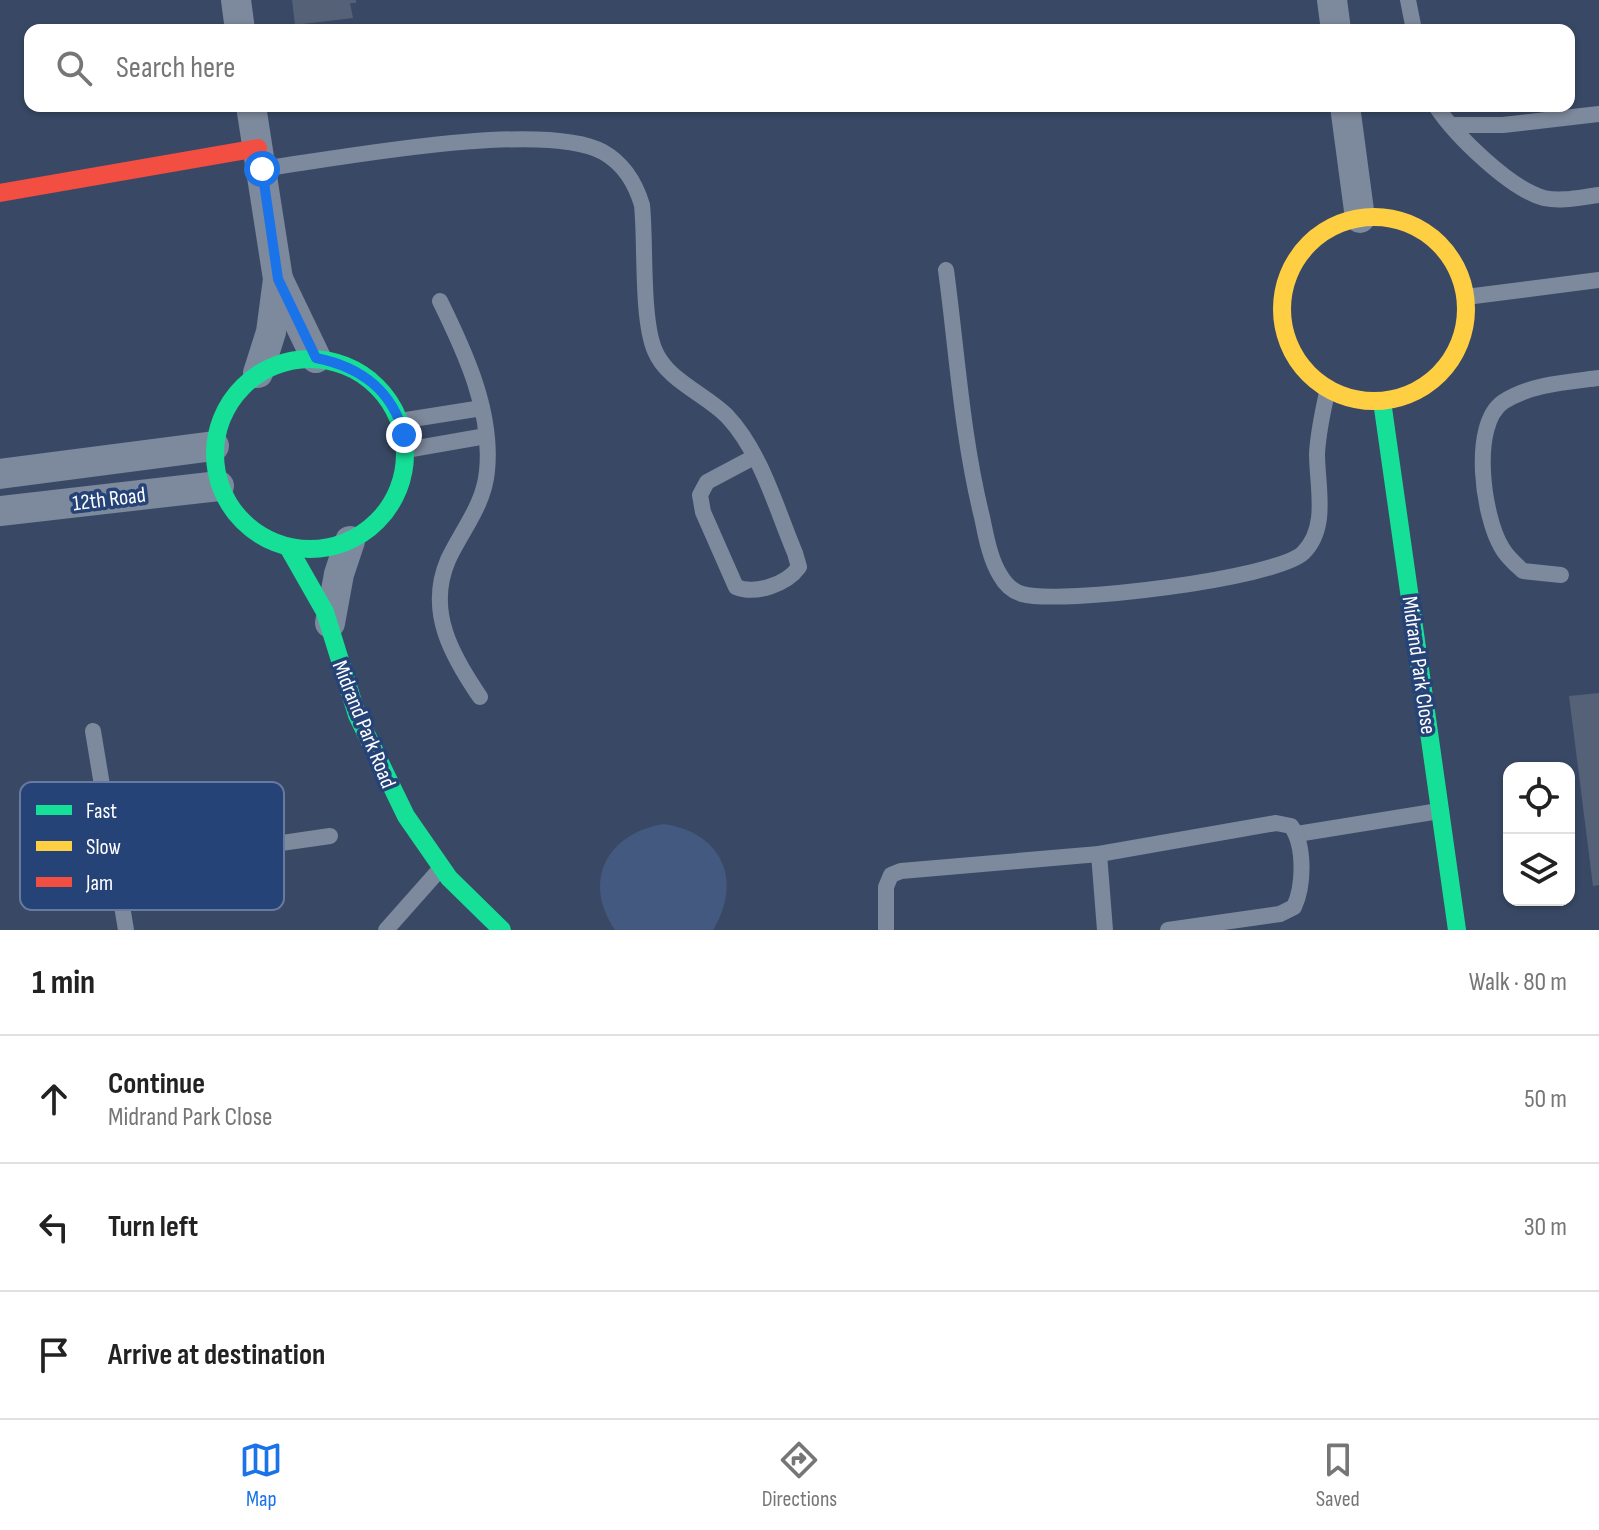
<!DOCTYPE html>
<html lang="en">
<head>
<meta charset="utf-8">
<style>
	:root { --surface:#fff; --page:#f2f2f2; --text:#222; --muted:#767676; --line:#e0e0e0; --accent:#1a73e8 }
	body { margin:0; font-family:"Sofia Sans Condensed",sans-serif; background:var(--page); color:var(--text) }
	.controls { position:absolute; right:24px; bottom:24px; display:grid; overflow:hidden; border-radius:16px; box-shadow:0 2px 6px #0004 }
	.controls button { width:72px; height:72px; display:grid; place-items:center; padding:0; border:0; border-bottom:2px solid var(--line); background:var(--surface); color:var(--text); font:40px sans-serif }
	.stop { position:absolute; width:24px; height:24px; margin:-18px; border:6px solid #1a73e8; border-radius:50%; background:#fff }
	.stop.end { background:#1a73e8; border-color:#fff; box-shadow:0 2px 8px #0008 }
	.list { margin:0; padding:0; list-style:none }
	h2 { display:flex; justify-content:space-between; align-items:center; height:104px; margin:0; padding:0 32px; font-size:34px }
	h2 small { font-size:26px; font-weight:400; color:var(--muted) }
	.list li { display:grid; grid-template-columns:52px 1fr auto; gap:24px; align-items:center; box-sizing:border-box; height:128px; padding:0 32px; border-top:2px solid var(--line) }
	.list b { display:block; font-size:30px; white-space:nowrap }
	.list p { margin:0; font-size:26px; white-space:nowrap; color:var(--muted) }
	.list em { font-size:26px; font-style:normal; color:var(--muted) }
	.icon { flex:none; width:44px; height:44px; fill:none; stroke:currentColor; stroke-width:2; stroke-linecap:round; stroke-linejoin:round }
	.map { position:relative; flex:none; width:1599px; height:930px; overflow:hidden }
	.search { position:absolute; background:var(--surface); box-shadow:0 2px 6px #0004; left:24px; right:24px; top:24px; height:88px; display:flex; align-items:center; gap:20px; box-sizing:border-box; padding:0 28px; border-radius:16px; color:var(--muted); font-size:30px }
	.sheet { height:488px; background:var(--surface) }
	nav { display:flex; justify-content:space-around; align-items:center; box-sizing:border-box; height:112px; border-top:2px solid var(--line); background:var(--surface); font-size:22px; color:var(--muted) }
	nav a { display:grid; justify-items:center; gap:4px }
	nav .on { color:var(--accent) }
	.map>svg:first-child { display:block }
</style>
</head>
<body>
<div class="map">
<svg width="1599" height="930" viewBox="0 0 1599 930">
	<rect width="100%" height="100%" fill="#394965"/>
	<path fill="#44597f" d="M664 824C722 833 743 880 713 930H615C581 880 608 833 664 824Z"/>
	<g fill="#546177">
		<path d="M292 0H356V3H350L353 18 295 25Z"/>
		<path d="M1599 693V885L1593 886 1569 696Z"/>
	</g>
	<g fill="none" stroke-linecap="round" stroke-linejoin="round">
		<g stroke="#7d899c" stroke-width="16">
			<path d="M1408 0 1414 30"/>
			<path d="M1436 106C1455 135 1510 189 1544 198 1562 202 1581 197 1599 195"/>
			<path d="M1451 125H1503L1599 114"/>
			<path d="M262 169C334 159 543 119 603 152 624 164 635 182 642 205 646 243 641 319 655 351 667 380 705 394 727 416 761 452 776 508 795 553L799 567C787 584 756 595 736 587L703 512 700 495 707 482 754 457"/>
			<path d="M946 270C957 352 962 437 982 517 986 536 990 559 1000 575 1005 584 1012 591 1022 594 1060 605 1275 579 1303 553 1329 528 1317 486 1317 454 1318 432 1323 410 1328 388"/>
			<path d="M1466 297 1599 280"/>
			<path d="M440 301C465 352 493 412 487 471 484 505 462 530 448 560 426 611 452 656 480 697"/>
			<path d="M400 421 482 408"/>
			<path d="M406 450 486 436"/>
			<path d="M1561 575 1523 571C1515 564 1507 557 1502 548 1483 517 1470 425 1503 402 1530 384 1568 382 1599 378"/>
			<path d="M93 731 126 930"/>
			<path d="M1297 834 1439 811"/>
			<path d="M1099 854 1276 823 1291 826C1305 845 1304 886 1294 907L1280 914 1168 930"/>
			<path d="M115 867 330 836"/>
			<path d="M386 930 441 868"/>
			<path d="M886 930V887L891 875 901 871 1099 854 1105 930"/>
		</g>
		<g stroke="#7d899c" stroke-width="30">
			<path d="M236 0 240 30"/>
			<path d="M1332 0 1336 30"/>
			<path d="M251 106 278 279 271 332 258 373"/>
			<path d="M1345 106 1360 218"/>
			<path d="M279 281 316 358"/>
			<path d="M0 474 214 446"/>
			<path d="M0 511 219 486"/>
			<path d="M330 623 339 574 350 541"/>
		</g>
		<g stroke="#16e098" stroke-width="18">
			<circle cx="310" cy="454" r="95"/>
			<path d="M1382 401 1457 930"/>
			<path d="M288 547 325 612 357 715 406 816 449 878 502 930"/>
		</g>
		<circle stroke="#ffcf43" stroke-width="18" cx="1374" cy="309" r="92"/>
		<path stroke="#f24e42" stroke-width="18" d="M0 193 258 148"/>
	</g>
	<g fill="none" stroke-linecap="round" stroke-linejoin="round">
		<path stroke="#1a73e8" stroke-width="10" d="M262 169 278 279 316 358C361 367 392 390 404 435"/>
	</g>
	<g text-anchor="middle" stroke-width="7" stroke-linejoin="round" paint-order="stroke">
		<g font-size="22" fill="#fff" stroke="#264378">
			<text transform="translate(109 498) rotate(-7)" y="8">12th Road</text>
			<text transform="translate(1420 665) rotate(82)" y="8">Midrand Park Close</text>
			<text transform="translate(365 724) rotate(68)" y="8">Midrand Park Road</text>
		</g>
	</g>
	<rect x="20" y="782" width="264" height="128" rx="12" fill="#264378" stroke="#677ba0" stroke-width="2"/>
	<rect x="36" y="805" width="36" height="10" fill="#16e098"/>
	<rect x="36" y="841" width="36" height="10" fill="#ffcf43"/>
	<rect x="36" y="877" width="36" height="10" fill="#f24e42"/>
	<g font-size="22" fill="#fff">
		<text x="86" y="818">Fast</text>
		<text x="86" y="854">Slow</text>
		<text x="86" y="890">Jam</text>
	</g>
</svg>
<div class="controls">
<button><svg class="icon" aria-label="locate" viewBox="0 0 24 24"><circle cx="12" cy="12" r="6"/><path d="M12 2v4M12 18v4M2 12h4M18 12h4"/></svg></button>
<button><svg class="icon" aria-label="layers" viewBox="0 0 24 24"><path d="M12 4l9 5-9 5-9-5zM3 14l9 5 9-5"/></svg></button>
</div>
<div class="stop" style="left:262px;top:169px"></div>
<div class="stop end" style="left:404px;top:435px"></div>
<div class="search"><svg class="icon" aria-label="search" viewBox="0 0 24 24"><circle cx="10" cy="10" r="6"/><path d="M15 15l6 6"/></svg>Search here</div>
</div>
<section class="sheet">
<h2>1 min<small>Walk · 80 m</small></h2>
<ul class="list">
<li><svg class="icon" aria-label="ahead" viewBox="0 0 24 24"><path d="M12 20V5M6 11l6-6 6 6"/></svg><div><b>Continue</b><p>Midrand Park Close</p></div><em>50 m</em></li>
<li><svg class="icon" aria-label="left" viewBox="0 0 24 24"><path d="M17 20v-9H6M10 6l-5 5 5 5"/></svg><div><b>Turn left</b></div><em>30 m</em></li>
<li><svg class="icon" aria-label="arrive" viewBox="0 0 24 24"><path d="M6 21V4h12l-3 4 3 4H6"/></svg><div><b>Arrive at destination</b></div></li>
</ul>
</section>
<nav>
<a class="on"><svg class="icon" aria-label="map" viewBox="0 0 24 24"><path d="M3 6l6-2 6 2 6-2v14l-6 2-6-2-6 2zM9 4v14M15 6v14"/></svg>Map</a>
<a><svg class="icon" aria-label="directions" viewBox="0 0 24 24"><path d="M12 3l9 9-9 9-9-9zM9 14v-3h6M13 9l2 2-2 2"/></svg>Directions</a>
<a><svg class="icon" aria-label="saved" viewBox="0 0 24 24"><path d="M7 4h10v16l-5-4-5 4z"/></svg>Saved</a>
</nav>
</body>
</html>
